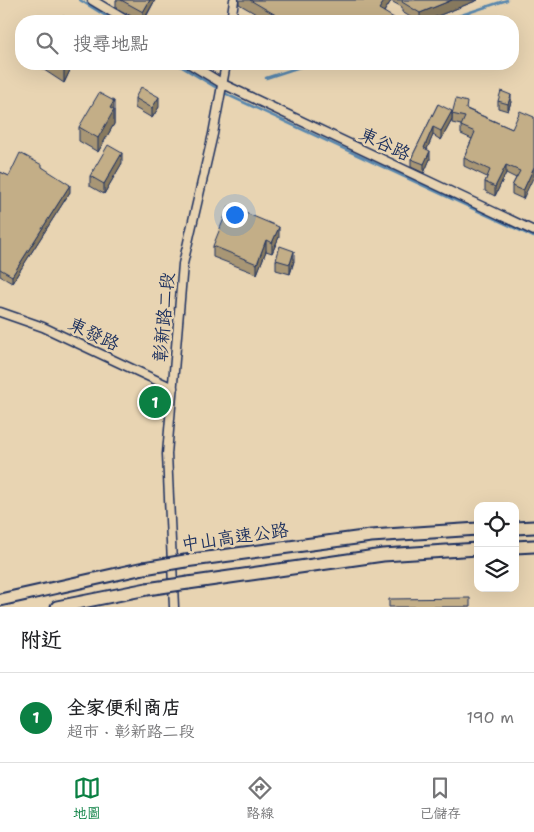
<!DOCTYPE html>
<html lang="zh-TW">
<head>
<meta charset="utf-8">
<style>
	:root { --surface:#fff; --page:#f6f6f6; --text:#202124; --muted:#757577; --line:#e0e0e0; --accent:#0b8043 }
	body { margin:0; font-family:"Shantell Sans","LXGW WenKai TC",sans-serif; background:var(--page); color:var(--text) }
	.controls { position:absolute; right:15px; bottom:15px; display:grid; overflow:hidden; border-radius:10px; box-shadow:0 5px 20px #0002 }
	.controls button { width:45px; height:45px; display:grid; place-items:center; padding:0; border:0; border-bottom:1px solid var(--line); background:var(--surface); color:var(--text); font:25px sans-serif }
	.you { position:absolute; left:234px; top:214px; width:18px; height:18px; margin:-12px; border:4px solid #fff; border-radius:50%; background:#1a73e8; box-shadow:0 0 0 8px #1a73e833 }
	.badge { display:grid; place-items:center; width:32px; height:32px; border-radius:50%; background:var(--accent); color:#fff; font-size:16px; font-weight:700 }
	.pin { position:absolute; translate:-50% -50%; border:2px solid #fff; box-shadow:0 1px 5px #0006 }
	.list { margin:0; padding:0; list-style:none }
	h2 { display:flex; justify-content:space-between; align-items:center; height:65px; margin:0; padding:0 20px; font-size:21px }
	h2 small { font-size:16px; font-weight:400; color:var(--muted) }
	.list li { display:grid; grid-template-columns:32px 1fr auto; gap:15px; align-items:center; box-sizing:border-box; height:90px; padding:0 20px; border-top:1px solid var(--line) }
	.list b { display:block; font-size:19px; white-space:nowrap }
	.list p { margin:0; font-size:16px; white-space:nowrap; color:var(--muted) }
	.list em { font-size:16px; font-style:normal; color:var(--muted) }
	.icon { flex:none; width:28px; height:28px; fill:none; stroke:currentColor; stroke-width:2; stroke-linecap:round; stroke-linejoin:round }
	.map { position:relative; flex:none; width:534px; height:607px; overflow:hidden }
	.search { position:absolute; background:var(--surface); box-shadow:0 5px 20px #0002; left:15px; right:15px; top:15px; height:55px; display:flex; align-items:center; gap:12px; box-sizing:border-box; padding:0 18px; border-radius:20px; color:var(--muted); font-size:19px }
	.sheet { height:155px; background:var(--surface) }
	nav { display:flex; justify-content:space-around; align-items:center; box-sizing:border-box; height:70px; border-top:1px solid var(--line); background:var(--surface); font-size:14px; color:var(--muted) }
	nav a { display:grid; justify-items:center; gap:2px }
	nav .on { color:var(--accent) }
	.map>svg:first-child { display:block }
</style>
</head>
<body>
<div class="map">
<svg width="534" height="607" viewBox="0 0 534 607">
	<rect width="100%" height="100%" fill="#e8d4b2"/>
	<filter id="ink" filterUnits="userSpaceOnUse"><feTurbulence type="fractalNoise" baseFrequency=".02" numOctaves="2"/><feDisplacementMap in="SourceGraphic" scale="10" xChannelSelector="R" yChannelSelector="G"/><feConvolveMatrix kernelMatrix="1 2 1 2 8 2 1 2 1" color-interpolation-filters="sRGB"/></filter>
	<g filter="url(#ink)">
		<g fill="none" stroke-linecap="round" stroke-linejoin="round">
			<g stroke="#5987ae" stroke-width="2.5">
				<path d="M80 0 114 21"/>
				<path d="M443 21 507 0"/>
				<path d="M177 64 230 96 534 237"/>
				<path d="M266 78 309 64"/>
			</g>
			<g stroke="#1b2f5e" stroke-width="11">
				<g id="minor">
					<path d="M92 0 127 21"/>
					<path d="M231 21 234 0"/>
					<path d="M190 64 223 84 534 231"/>
					<path d="M0 312 43 327 173 388"/>
					<path d="M174 607 167 454 183 264 213 134 226 64"/>
				</g>
			</g>
			<g stroke="#1b2f5e" stroke-width="15">
				<g id="highway">
					<path d="M515 528 534 527"/>
					<path d="M515 547 534 546"/>
					<path d="M185 561 371 536 478 529"/>
					<path d="M188 583 383 555 478 549"/>
					<path d="M0 600 144 568"/>
					<path d="M57 607 147 589"/>
				</g>
			</g>
			<use href="#minor" stroke="#e8d4b2" stroke-width="8"/>
			<use href="#highway" stroke="#e8d4b2" stroke-width="11"/>
			<g stroke="#1b2f5e" stroke-width="15" stroke-linecap="butt">
				<g id="highway-bridge">
					<path d="M144 568 185 561"/>
					<path d="M147 589 188 583"/>
				</g>
			</g>
			<use href="#highway-bridge" stroke="#e8d4b2" stroke-width="11"/>
		</g>
		<g fill="#a89674" stroke="#1b2f5e">
			<path d="M116 0H155L144 21H141L116 8Z"/>
			<path d="M239 0H478L425 21H417L402 12V7L391 1 384 12 394 21H268L239 4Z"/>
			<path d="M35 64H73L64 83Z"/>
			<path d="M135 98 159 107 152 118 135 108Z"/>
			<path d="M498 101 511 102 508 111 498 108Z"/>
			<path d="M438 104 452 120 441 140 433 135 427 149 430 159 424 173 411 167V159Z"/>
			<path d="M467 109 512 129 534 117 523 199 512 194V186L516 178 506 173 495 196 485 191V182L487 177 464 166V158L472 139 461 134V125L452 123V114Z"/>
			<path d="M114 110V124L98 152 79 141V127Z"/>
			<path d="M122 163 104 194 90 186V176Z"/>
			<path d="M42 167 70 192 12 283 0 276V172L9 176Z"/>
			<path d="M279 237 272 253 266 251 257 274 213 257V246Z"/>
			<path d="M276 260 294 261 290 274 276 270Z"/>
		</g>
		<g fill="#887a5e" stroke="#1b2f5e">
			<path d="M150 0H155L143 21V12Z"/>
			<path d="M385 0H391V1L379 19V9Z"/>
			<path d="M452 0H478L425 21H420V13Z"/>
			<path d="M394 18V21H382Z"/>
			<path d="M67 64H73L64 83V69Z"/>
			<path d="M511 95V102L508 111V104Z"/>
			<path d="M159 97V107L152 118V108Z"/>
			<path d="M114 101V124L98 152V138L110 108Z"/>
			<path d="M452 111V120L441 140V131Z"/>
			<path d="M433 127V135L424 156V148Z"/>
			<path d="M430 151V159L424 173V164Z"/>
			<path d="M122 153V163L104 194V184Z"/>
			<path d="M506 165V173L495 196V187Z"/>
			<path d="M534 167V176L523 199V191Z"/>
			<path d="M70 185V192L12 283V276Z"/>
			<path d="M279 227V237L272 253V243Z"/>
			<path d="M266 240V251L257 274V264Z"/>
			<path d="M294 251V261L290 274V264Z"/>
		</g>
		<g fill="#c3ae87" stroke="#1b2f5e">
			<path d="M121 0H150L143 12Z"/>
			<path d="M250 0H385L379 9 394 18 382 21H286Z"/>
			<path d="M403 0H452L420 13 402 2Z"/>
			<path d="M63 16 72 21H60Z"/>
			<path d="M56 64H67L64 69Z"/>
			<path d="M141 87 159 97 152 108 135 98Z"/>
			<path d="M501 91 511 95 508 104 498 101Z"/>
			<path d="M99 93 114 101 110 108 114 110 98 138 79 127Z"/>
			<path d="M456 99 467 102 466 109 512 129 520 111 534 117V167L523 191 512 186 520 171 506 165 495 187 485 182 490 170 464 158 475 132 461 126 465 117 452 114Z"/>
			<path d="M438 104 452 111 441 131 433 127 424 148 430 151 424 164 411 159Z"/>
			<path d="M108 145 122 153 104 184 90 176Z"/>
			<path d="M20 153 42 165V167L70 185 12 276 0 269V172L9 176Z"/>
			<path d="M229 206 279 227 272 243 266 240 257 264 213 246Z"/>
			<path d="M280 246 294 251 290 264 276 260Z"/>
			<path d="M470 598V607H389V599Z"/>
		</g>
	</g>
	<g text-anchor="middle" stroke-width="5" stroke-linejoin="round" paint-order="stroke">
		<g font-size="18" fill="#1b2f5e" stroke="#e8d4b2">
			<text transform="translate(385 144) rotate(25)" y="6">東谷路</text>
			<text transform="translate(164 317) rotate(-85)" y="6">彰新路二段</text>
			<text transform="translate(94 334) rotate(25)" y="6">東發路</text>
			<text transform="translate(235 537) rotate(-8)" y="6">中山高速公路</text>
		</g>
	</g>
</svg>
<div class="controls">
<button><svg class="icon" aria-label="locate" viewBox="0 0 24 24"><circle cx="12" cy="12" r="6"/><path d="M12 2v4M12 18v4M2 12h4M18 12h4"/></svg></button>
<button><svg class="icon" aria-label="layers" viewBox="0 0 24 24"><path d="M12 4l9 5-9 5-9-5zM3 14l9 5 9-5"/></svg></button>
</div>
<div class="you"></div>
<div class="pin badge" style="left:155px;top:402px">1</div>
<div class="search"><svg class="icon" aria-label="search" viewBox="0 0 24 24"><circle cx="10" cy="10" r="6"/><path d="M15 15l6 6"/></svg>搜尋地點</div>
</div>
<section class="sheet">
<h2>附近<small></small></h2>
<ul class="list">
<li><span class="badge">1</span><div><b>全家便利商店</b><p>超市 · 彰新路二段</p></div><em>190 m</em></li>
</ul>
</section>
<nav>
<a class="on"><svg class="icon" aria-label="map" viewBox="0 0 24 24"><path d="M3 6l6-2 6 2 6-2v14l-6 2-6-2-6 2zM9 4v14M15 6v14"/></svg>地圖</a>
<a><svg class="icon" aria-label="directions" viewBox="0 0 24 24"><path d="M12 3l9 9-9 9-9-9zM9 14v-3h6M13 9l2 2-2 2"/></svg>路線</a>
<a><svg class="icon" aria-label="saved" viewBox="0 0 24 24"><path d="M7 4h10v16l-5-4-5 4z"/></svg>已儲存</a>
</nav>
</body>
</html>
